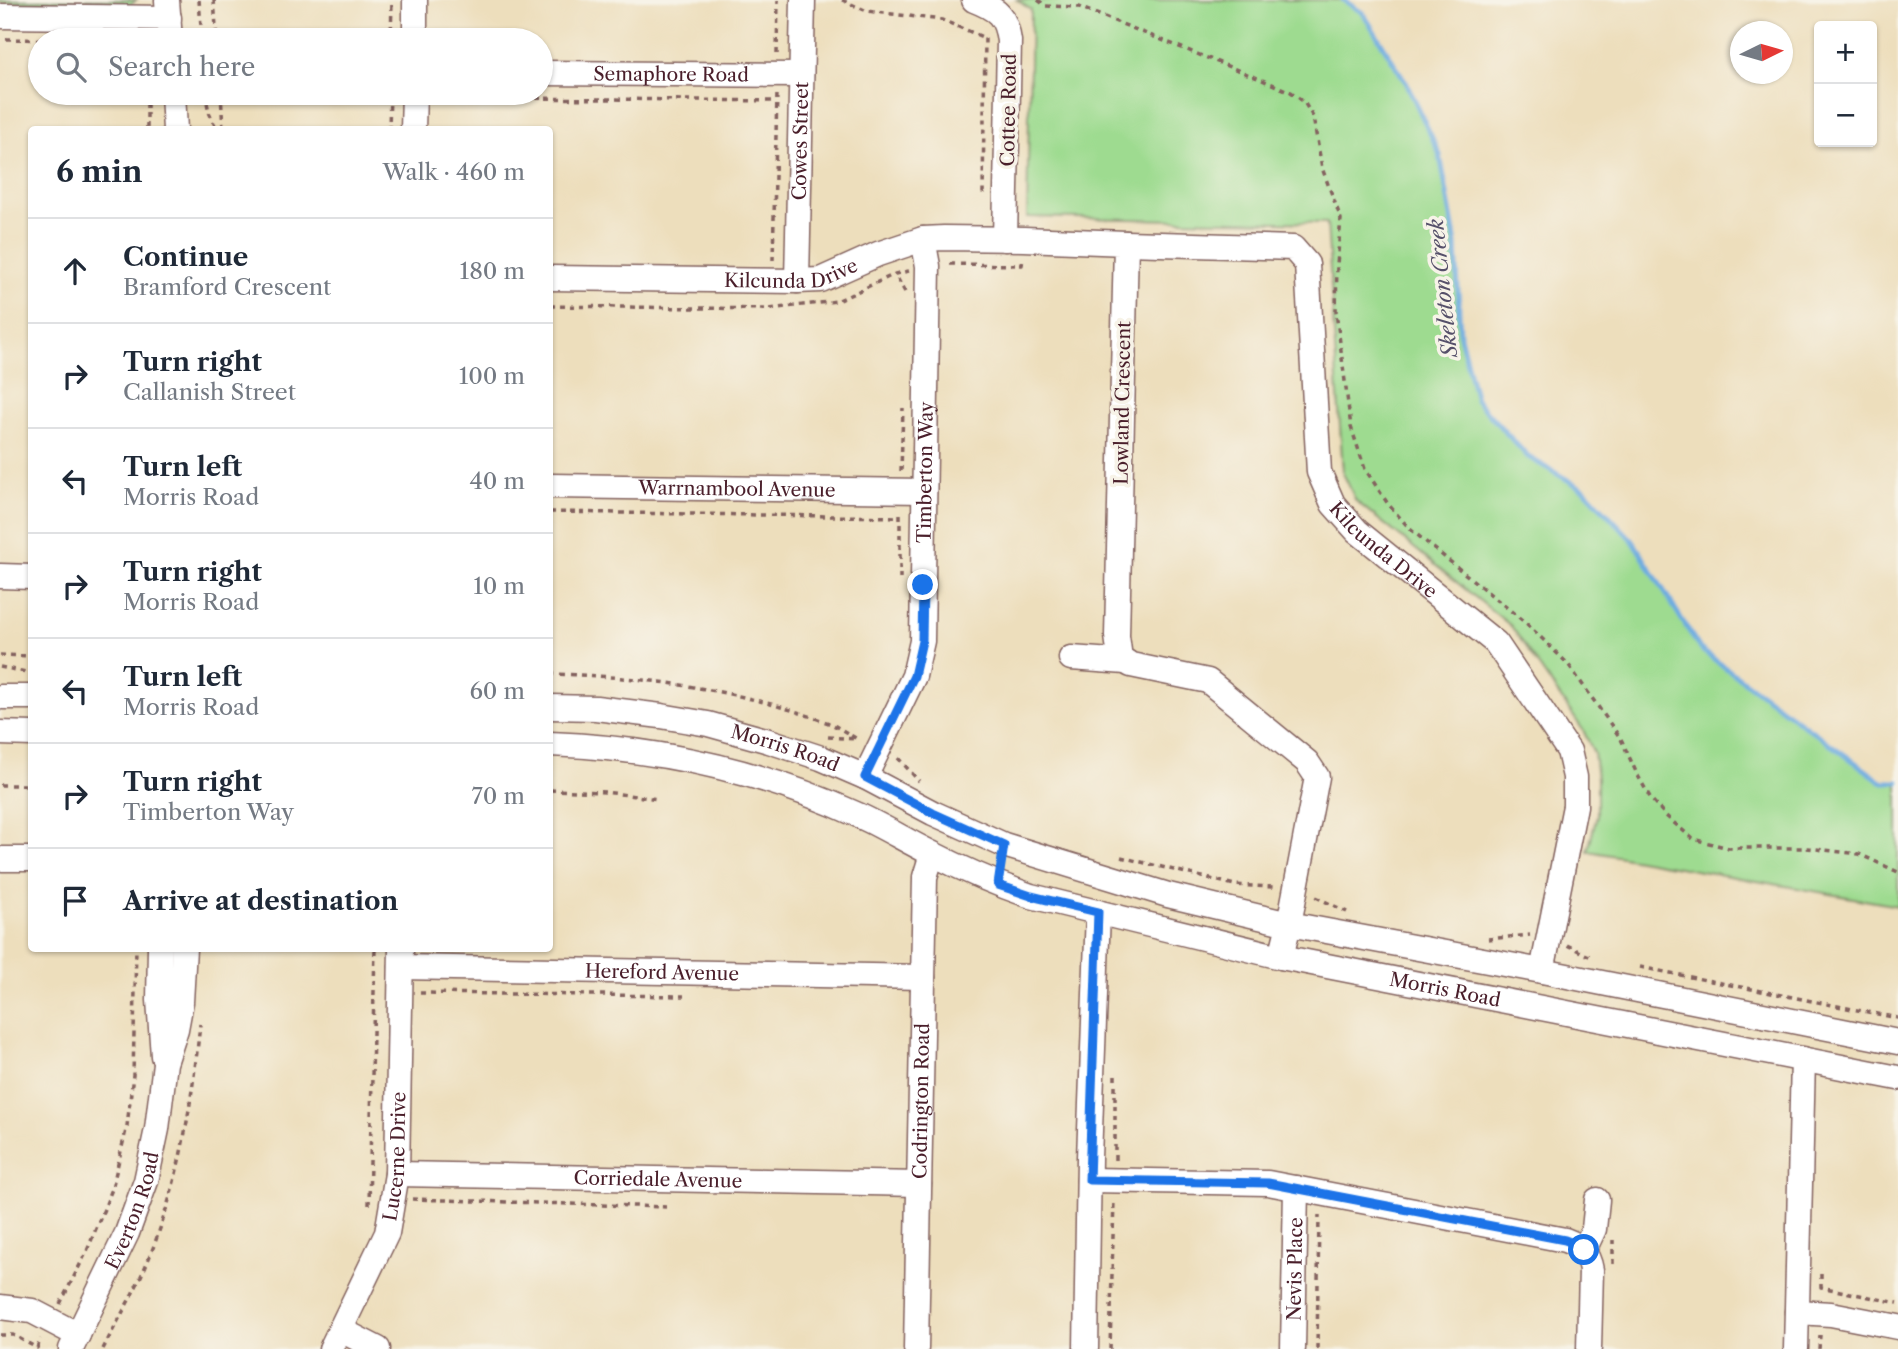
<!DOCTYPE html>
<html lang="en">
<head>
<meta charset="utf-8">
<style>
	:root { --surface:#fff; --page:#f6f6f7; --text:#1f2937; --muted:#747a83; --line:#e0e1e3 }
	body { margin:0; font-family:"Libre Caslon Text",serif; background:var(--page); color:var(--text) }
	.controls { position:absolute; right:21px; top:21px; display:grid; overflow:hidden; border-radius:7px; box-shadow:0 2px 5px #0004 }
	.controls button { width:63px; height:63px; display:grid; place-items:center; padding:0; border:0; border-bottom:2px solid var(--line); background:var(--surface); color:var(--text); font:35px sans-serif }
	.compass { position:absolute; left:1730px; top:21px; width:63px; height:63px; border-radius:50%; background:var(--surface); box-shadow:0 2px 5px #0004; rotate:85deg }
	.stop { position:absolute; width:21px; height:21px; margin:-16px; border:5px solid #1a73e8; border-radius:50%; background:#fff }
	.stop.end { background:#1a73e8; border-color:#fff; box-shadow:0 2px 7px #0008 }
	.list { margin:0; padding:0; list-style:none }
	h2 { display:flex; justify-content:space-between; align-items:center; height:91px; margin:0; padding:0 28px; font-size:30px }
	h2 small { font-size:23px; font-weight:400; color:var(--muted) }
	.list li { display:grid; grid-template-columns:46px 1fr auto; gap:21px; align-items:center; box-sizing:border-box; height:105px; padding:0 28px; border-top:2px solid var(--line) }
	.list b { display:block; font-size:26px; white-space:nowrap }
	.list p { margin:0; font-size:23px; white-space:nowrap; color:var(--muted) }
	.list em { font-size:23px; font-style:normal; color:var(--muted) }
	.icon { flex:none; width:38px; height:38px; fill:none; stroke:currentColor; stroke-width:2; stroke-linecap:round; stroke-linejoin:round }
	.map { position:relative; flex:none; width:1898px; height:1349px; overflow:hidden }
	.search { position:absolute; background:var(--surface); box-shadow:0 2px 5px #0004; left:28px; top:28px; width:525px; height:77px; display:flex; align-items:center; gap:18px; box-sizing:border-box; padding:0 24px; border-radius:38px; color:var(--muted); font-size:26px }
	.panel { position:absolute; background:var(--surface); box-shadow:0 2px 5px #0004; left:28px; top:126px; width:525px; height:826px; border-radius:7px }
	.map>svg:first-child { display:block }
</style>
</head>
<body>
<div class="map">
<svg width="1898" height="1349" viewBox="0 0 1898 1349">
	<rect width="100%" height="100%" fill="#f7f3e8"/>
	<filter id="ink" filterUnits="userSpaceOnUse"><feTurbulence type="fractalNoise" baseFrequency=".0143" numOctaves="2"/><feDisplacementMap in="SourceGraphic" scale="14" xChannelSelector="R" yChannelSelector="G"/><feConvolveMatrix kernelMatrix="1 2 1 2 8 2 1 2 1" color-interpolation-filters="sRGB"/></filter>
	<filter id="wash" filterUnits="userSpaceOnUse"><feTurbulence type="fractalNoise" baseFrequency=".00686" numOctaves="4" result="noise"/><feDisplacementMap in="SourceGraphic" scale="28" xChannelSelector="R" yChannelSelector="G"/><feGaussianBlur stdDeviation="1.57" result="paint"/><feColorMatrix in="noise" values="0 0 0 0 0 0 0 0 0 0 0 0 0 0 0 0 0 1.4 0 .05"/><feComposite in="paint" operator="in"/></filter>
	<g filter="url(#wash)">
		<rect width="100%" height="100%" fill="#eddebc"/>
		<g fill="#9edb90" stroke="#747d5e" stroke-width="2">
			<path d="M0 0H136L131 5 0 3Z"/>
			<path d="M1017 0H1343L1363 13 1407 84 1440 155 1456 244 1460 336 1476 400 1528 457 1585 490 1633 541 1700 649 1881 781 1898 782V906L1588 851 1597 815V778L1594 753 1583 730 1511 626 1356 501 1343 473 1327 223 1027 217 1031 10Z"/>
		</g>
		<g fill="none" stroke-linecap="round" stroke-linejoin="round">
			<path stroke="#6dace0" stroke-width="5" d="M1343 0 1363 13 1407 84 1440 155 1456 244 1460 336 1476 400 1528 457 1585 490 1633 541 1700 649 1882 782H1898"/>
		</g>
	</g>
	<g filter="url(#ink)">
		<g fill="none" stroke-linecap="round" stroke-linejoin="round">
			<g stroke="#83625e" stroke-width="27">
				<g id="minor">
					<path d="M167 0 170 40"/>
					<path d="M974 0C997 9 1006 16 1009 41L1005 239"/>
					<path d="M0 16 169 18"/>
					<path d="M415 40V0"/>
					<path id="s1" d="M541 73 801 75"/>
					<path d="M173 93 175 130"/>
					<path d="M413 130 414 93"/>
					<path id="s2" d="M1126 243 1293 248 1307 264 1319 472 1333 504 1357 531 1496 643 1569 751 1575 777V806L1542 971"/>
					<path id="s3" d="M550 278 797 281 820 280 878 254 923 239 944 238 1024 239 1126 243 1117 636 1120 658 1131 665 1208 681 1307 762 1317 777 1289 924 1281 957"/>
					<path id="s4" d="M797 281 803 0"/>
					<path id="s5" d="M550 486 924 491"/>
					<path d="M0 576 32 577"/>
					<path d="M1071 658 1126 662"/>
					<path d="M0 697H32"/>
					<path id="s6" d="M550 707 596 708 661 716 708 724 769 741 821 758 865 777 933 813 1004 845 1168 895 1289 924 1542 971 1898 1042"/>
					<path d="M0 733 32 734"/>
					<path id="s7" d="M550 744C657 748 760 770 858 815 882 826 905 840 929 852 962 869 996 884 1031 896L1281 957 1898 1078"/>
					<path id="s8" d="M865 777 914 676 922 641 928 266 923 239"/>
					<path d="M0 859H32"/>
					<path d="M160 948 159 1000 163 1056"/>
					<path id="s9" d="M401 967 923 977"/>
					<path id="s10" d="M397 1174 919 1184"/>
					<path d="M1089 1180 1268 1183 1565 1240C1581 1246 1588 1253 1591 1270L1589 1349"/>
					<path d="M1584 1250 1594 1229 1597 1200"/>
					<path d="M0 1307 32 1311 78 1335"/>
					<path d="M1797 1312 1831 1314 1898 1327"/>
					<path d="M341 1330 378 1349"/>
					<path id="s11" d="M71 1349 127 1233 146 1181 157 1129 165 1063 176 1029 181 1002 184 948"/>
					<path id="s12" d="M331 1349 387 1233 397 1174 401 948"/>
					<path id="s13" d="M916 1349 925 877 932 854"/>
					<path d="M1086 1349 1089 1158 1098 912"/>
					<path id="s14" d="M1293 1349 1296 1188"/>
					<path d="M1796 1349 1803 1059"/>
				</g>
			</g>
			<g stroke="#83625e" stroke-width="3.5" stroke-dasharray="5 5" stroke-linecap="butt">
				<path d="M199 0 202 40"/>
				<path d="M214 0 217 40"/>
				<path d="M842 0 867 11 942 20 985 38 983 194"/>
				<path d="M1038 0 1046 6 1079 7 1260 79 1291 92 1304 102 1313 117 1322 168 1341 219 1337 264 1336 312 1351 427 1365 469 1388 504 1410 529 1527 624 1568 664 1621 739 1637 774 1651 799 1666 816 1693 839 1729 848H1807L1859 854 1898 872"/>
				<path d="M6 39 65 40"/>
				<path d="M391 40 392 0"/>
				<path d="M777 54 778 0"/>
				<path d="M147 93V130"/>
				<path d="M205 93 209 112 217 130"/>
				<path d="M221 93 223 130"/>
				<path d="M436 97 776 101"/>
				<path d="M389 130 390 93"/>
				<path d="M773 260 777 93"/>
				<path d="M950 264 1022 265 1023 258"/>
				<path d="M905 292 895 274 909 271"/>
				<path d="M550 306 769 309 837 301 895 274"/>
				<path d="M901 471 903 408"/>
				<path d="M550 512 900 517"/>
				<path d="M900 579V510"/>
				<path d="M0 655 32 656"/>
				<path d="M0 667 32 673"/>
				<path d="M550 674C643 676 738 689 826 722 837 726 848 734 859 740"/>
				<path d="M828 737 856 739"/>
				<path d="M898 758 919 781"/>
				<path d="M0 785H32"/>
				<path d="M550 790 605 792 658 799"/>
				<path d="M1121 857 1235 885 1275 887"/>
				<path d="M1316 897 1347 912"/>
				<path d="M1488 939 1530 935"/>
				<path d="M1567 945 1591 957"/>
				<path d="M1640 967 1898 1018"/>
				<path d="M420 993 684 996"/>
				<path d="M1115 1160V1070"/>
				<path d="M412 1199 666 1207"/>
				<path d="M369 1205 375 948"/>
				<path d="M1613 1264V1240"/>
				<path d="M1821 1274V1287L1898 1303"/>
				<path d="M60 1304 87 1251 112 1189 127 1126 133 1075 136 948"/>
				<path d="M0 1335H13L37 1348 41 1339"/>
				<path d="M103 1349C120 1316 140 1283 153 1248 181 1174 192 1102 200 1024"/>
				<path d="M1110 1349 1114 1199"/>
				<path d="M1317 1349 1319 1215"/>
				<path d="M1819 1349 1820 1335"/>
			</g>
			<use href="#minor" stroke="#fff" stroke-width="24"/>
		</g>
	</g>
	<g fill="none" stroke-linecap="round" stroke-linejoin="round" filter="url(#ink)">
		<path stroke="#1a73e8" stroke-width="9" d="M923 585 922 641 914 676 865 777 933 813 1004 845 998 885 1031 896 1098 912 1089 1180 1268 1183 1565 1240 1575 1244 1584 1250"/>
	</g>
	<g text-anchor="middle" stroke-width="7" stroke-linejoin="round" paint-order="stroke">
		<g font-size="19" fill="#4a1f2b" stroke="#f7f3e8">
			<text dy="7" stroke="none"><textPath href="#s1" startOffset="130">Semaphore Road</textPath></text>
			<text transform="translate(1008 110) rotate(-89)" y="7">Cottee Road</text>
			<text dy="7" stroke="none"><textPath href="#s4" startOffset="140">Cowes Street</textPath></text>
			<text dy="7" stroke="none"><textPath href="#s3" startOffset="242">Kilcunda Drive</textPath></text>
			<text transform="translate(1122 403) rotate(-89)" y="7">Lowland Crescent</text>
			<text dy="7" stroke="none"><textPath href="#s8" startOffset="317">Timberton Way</textPath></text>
			<text dy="7" stroke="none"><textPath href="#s5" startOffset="187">Warrnambool Avenue</textPath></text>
			<text dy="7" stroke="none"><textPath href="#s2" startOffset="500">Kilcunda Drive</textPath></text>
			<text dy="7" stroke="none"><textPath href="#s6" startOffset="240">Morris Road</textPath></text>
			<text dy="7" stroke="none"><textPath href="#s9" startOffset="261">Hereford Avenue</textPath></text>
			<text dy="7" stroke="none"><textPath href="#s7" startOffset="934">Morris Road</textPath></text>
			<text dy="7" stroke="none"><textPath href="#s13" startOffset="248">Codrington Road</textPath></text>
			<text dy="7" stroke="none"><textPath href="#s12" startOffset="206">Lucerne Drive</textPath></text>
			<text dy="7" stroke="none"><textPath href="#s10" startOffset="261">Corriedale Avenue</textPath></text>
			<text dy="7" stroke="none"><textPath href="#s11" startOffset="152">Everton Road</textPath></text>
			<text dy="7" stroke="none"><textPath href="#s14" startOffset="80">Nevis Place</textPath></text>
		</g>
		<g font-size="21" font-style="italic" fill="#56506a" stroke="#f7f3e8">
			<text transform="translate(1443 288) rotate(-96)" y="7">Skeleton Creek</text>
		</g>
	</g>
</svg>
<div class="controls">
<button>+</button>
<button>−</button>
</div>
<svg class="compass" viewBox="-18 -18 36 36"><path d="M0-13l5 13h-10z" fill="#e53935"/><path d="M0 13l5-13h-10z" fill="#747a83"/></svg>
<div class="stop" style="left:1584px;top:1250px"></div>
<div class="stop end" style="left:923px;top:585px"></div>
<div class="search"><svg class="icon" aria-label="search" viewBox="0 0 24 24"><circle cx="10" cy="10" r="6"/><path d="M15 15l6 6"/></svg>Search here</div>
<section class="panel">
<h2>6 min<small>Walk · 460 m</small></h2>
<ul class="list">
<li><svg class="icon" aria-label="ahead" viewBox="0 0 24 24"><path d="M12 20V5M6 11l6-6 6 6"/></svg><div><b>Continue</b><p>Bramford Crescent</p></div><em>180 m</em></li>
<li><svg class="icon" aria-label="right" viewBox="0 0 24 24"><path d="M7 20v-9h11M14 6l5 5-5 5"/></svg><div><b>Turn right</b><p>Callanish Street</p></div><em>100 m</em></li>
<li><svg class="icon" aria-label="left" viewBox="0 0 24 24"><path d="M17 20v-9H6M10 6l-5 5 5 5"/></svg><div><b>Turn left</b><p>Morris Road</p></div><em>40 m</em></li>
<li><svg class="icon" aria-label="right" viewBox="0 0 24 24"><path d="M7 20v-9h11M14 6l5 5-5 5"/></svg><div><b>Turn right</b><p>Morris Road</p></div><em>10 m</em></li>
<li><svg class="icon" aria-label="left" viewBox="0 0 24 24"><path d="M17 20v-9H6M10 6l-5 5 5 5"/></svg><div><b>Turn left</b><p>Morris Road</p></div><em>60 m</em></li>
<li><svg class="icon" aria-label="right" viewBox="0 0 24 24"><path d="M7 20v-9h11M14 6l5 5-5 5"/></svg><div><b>Turn right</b><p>Timberton Way</p></div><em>70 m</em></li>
<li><svg class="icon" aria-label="arrive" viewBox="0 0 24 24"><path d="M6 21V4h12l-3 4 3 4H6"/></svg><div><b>Arrive at destination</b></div></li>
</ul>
</section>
</div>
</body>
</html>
